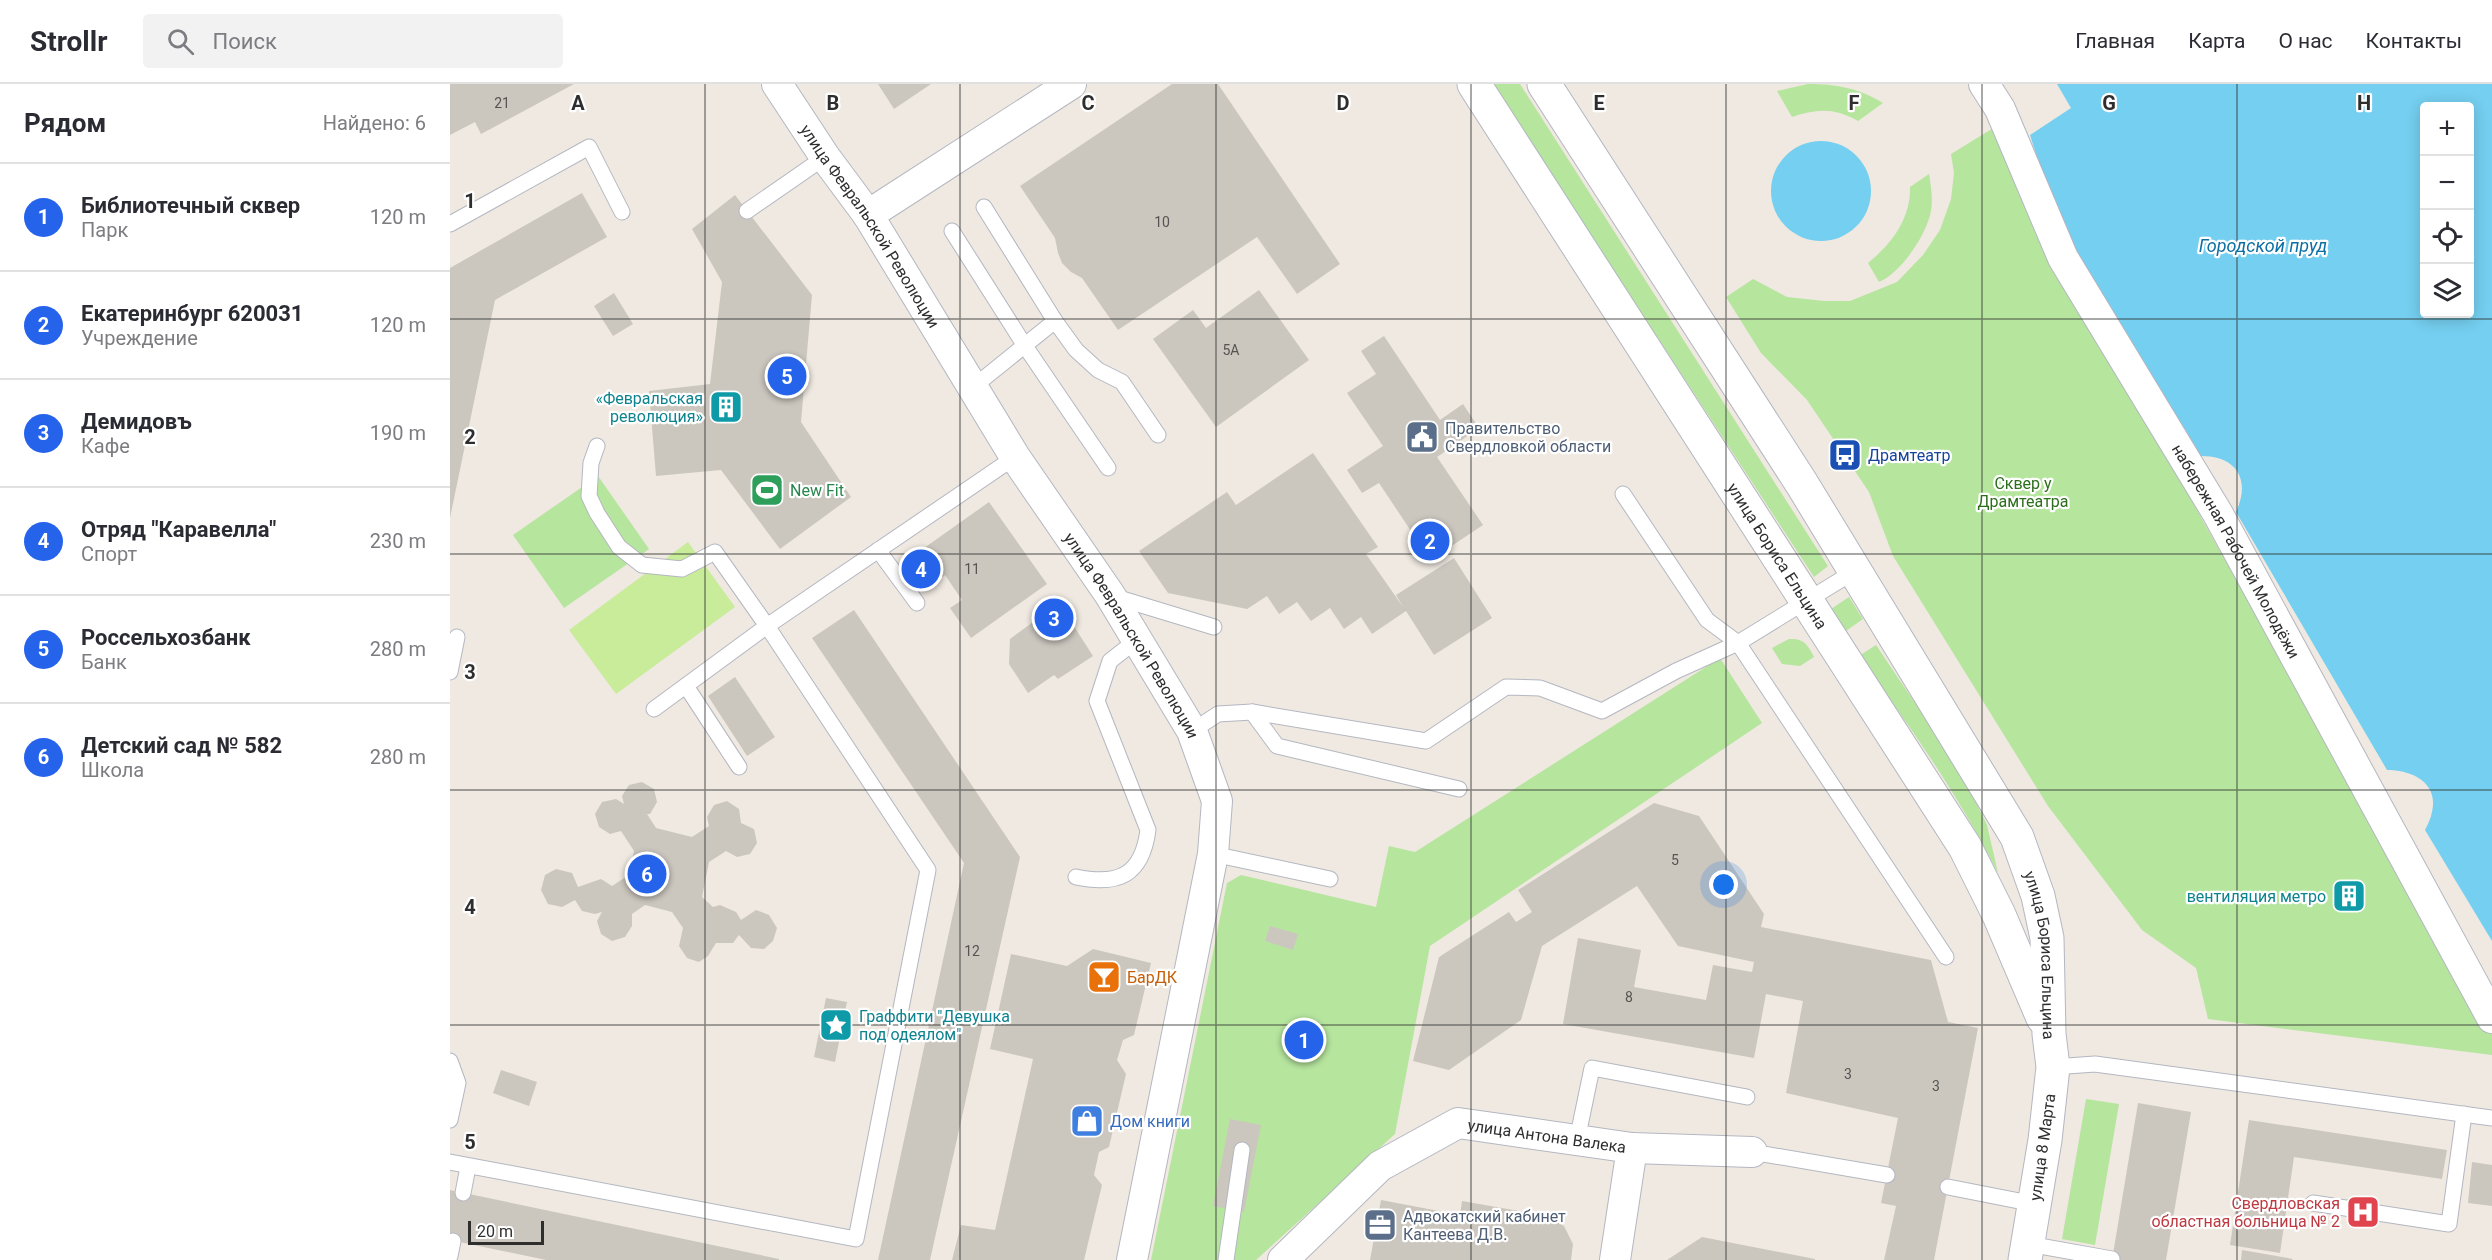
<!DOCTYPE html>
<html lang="ru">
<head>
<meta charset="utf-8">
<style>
	:root { --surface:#fff; --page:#f2f2f3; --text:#2b2b33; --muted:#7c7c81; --line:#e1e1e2; --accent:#2563eb }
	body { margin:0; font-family:Roboto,sans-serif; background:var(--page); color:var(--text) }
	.controls { position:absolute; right:18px; top:18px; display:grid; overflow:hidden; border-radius:6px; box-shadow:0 3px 15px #0003 }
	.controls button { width:54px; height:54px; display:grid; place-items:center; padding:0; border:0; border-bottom:2px solid var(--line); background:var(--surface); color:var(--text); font:30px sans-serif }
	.scale { position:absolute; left:18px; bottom:15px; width:76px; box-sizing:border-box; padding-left:6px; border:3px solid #2e2e2e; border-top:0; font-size:16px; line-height:21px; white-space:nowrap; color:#2e2e2e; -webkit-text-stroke:4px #fff; paint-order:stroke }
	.you { position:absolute; left:1274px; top:801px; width:21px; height:21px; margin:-15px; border:4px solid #fff; border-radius:50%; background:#1a73e8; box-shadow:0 0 0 9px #1a73e833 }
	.badge { display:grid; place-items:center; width:39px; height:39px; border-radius:50%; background:var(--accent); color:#fff; font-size:20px; font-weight:700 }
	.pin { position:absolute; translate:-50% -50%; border:3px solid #fff; box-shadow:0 2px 6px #0006 }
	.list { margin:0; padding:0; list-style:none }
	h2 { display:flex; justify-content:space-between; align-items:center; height:78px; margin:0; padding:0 24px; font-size:26px }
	h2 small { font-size:20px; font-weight:400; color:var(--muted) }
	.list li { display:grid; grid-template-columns:39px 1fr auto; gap:18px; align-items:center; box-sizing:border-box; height:108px; padding:0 24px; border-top:2px solid var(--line) }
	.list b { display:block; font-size:22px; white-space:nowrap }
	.list p { margin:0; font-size:20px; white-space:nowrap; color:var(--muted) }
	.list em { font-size:20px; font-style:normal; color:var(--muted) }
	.icon { flex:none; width:33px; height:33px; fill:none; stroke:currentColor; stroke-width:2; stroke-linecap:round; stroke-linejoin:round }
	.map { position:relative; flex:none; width:2042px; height:1176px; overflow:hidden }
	header { display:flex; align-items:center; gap:36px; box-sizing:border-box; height:84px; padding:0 30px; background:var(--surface); border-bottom:2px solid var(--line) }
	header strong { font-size:28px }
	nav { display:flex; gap:33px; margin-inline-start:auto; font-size:21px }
	.search { width:420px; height:54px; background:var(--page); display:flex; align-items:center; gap:15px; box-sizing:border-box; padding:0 21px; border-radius:6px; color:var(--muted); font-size:22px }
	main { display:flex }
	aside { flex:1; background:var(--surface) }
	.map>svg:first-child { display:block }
</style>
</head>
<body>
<header>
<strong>Strollr</strong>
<div class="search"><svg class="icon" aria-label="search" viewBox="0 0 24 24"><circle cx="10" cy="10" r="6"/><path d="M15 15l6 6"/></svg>Поиск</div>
<nav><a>Главная</a><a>Карта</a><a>О нас</a><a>Контакты</a></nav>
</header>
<main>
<aside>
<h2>Рядом<small>Найдено: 6</small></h2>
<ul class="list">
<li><span class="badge">1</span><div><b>Библиотечный сквер</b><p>Парк</p></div><em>120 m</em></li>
<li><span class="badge">2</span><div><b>Екатеринбург 620031</b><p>Учреждение</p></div><em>120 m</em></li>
<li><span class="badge">3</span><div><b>Демидовъ</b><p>Кафе</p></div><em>190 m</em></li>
<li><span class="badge">4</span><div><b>Отряд &quot;Каравелла&quot;</b><p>Спорт</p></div><em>230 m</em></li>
<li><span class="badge">5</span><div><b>Россельхозбанк</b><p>Банк</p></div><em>280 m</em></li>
<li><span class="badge">6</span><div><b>Детский сад № 582</b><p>Школа</p></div><em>280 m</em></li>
</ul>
</aside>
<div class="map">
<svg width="2042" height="1176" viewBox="0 0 2042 1176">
	<rect width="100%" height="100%" fill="#efe9e1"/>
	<g fill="#b6e59e">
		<path d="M1042 0H1070L1378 482 1364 493Z"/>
		<path d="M1358 0C1386 0 1409 4 1433 19L1408 37C1386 24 1367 24 1342 33L1327 7Z"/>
		<path d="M1545 43 1572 111 1753 437 2042 951V971L1758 935 1746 884 1692 846 1598 722 1443 472 1419 408 1357 316 1311 269 1276 213 1303 195 1337 213 1374 217H1400L1447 198 1473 171 1490 146 1501 115 1504 89 1501 70Z"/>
		<path d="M1479 90C1481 102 1483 115 1481 127 1477 150 1451 189 1429 198L1418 179C1442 160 1461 134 1460 103Z"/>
		<path d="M148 392 199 465 114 524 63 451Z"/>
		<path d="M1399 513 1413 535 1396 547 1381 525Z"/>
		<path d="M1339 555C1354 554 1358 561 1364 573L1350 582 1332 580 1322 564Z"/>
		<path d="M1426 561 1512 689 1537 741 1548 789C1509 712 1460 642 1409 572Z"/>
		<path d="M1270 574 1312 639 980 862 945 1050 806 1176H701L777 799 791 791 926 823 939 762 965 768Z"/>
		<path d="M1636 1015 1669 1020 1645 1161 1612 1155Z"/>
	</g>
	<path fill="#c9ec9a" d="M238 458 285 523 166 610 119 546Z"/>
	<g fill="#75cff0" fill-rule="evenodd">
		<path d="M1607 0H2042V857L1975 746C1978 740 1981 734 1982 728 1989 698 1961 686 1937 686L1786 428C1801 396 1787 372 1751 372L1609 143 1580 51 1621 24ZM1974 22H2020V230H1974Z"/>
		<circle cx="1371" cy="107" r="50"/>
	</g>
	<g fill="#cbc7bf">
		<path d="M0 0H124L31 50 25 38 0 51Z"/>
		<path d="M428 0H481L444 25Z"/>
		<path d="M722 0H768L890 180 847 210 807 153 668 246 632 194 621 188 612 179 608 169 605 154 570 102Z"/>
		<path d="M132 109 157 153 45 216 0 434V184Z"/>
		<path d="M285 111 362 211 351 338 401 413 330 465 271 386 206 392 199 307 260 300 272 198 242 145Z"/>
		<path d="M809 206 859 276 766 343 703 255 743 226 756 244Z"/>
		<path d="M164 209 183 240 163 252 144 222Z"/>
		<path d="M934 252 990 336 1013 320 1029 344 987 373 1033 441 994 467 974 439 961 447 929 399 912 409 897 386 933 362 897 309 926 290 911 267Z"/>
		<path d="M863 369 928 463 916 470 953 523 946 511 1004 474 1042 534 984 571 956 527 922 550 911 533 894 545 880 524 861 537 847 518 829 530 817 512 797 525 718 509 689 467 777 408 786 421Z"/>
		<path d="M539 418 597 500 521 554 500 524 512 516 495 491 473 507 453 479Z"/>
		<path d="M609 519 643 572 608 595 604 591 578 609 559 580 560 555Z"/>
		<path d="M404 526 570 773 480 1176H428L514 779 362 554Z"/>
		<path d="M285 593 325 653 297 672 258 612Z"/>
		<path d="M192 698 204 705 207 718 200 730H197L206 744 242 753 259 742 257 733 264 721 277 717 289 725 291 739 304 745 307 759 300 770 287 773 276 767 259 778 252 813 263 823 270 821 286 828 291 836 306 826 319 831 327 844 323 857 314 865 301 864 289 851 283 859H266L258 872 249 878 237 874 229 862 233 844 222 828 195 821 182 830V842L175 853 162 857 151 850 147 837 152 828 145 830 132 827 125 816 112 823 98 820 91 806 95 791 106 785 122 789 128 803 151 795 162 802 179 791 184 767 171 747 160 750 149 743 145 730 152 718 166 715 174 720 172 712 179 701Z"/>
		<path d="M1204 719 1249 732 1314 830 1311 843 1481 876 1498 938 1528 944 1484 1176H1434L1446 1122 1431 1119 1448 1034 1336 1009 1353 917 1316 910 1304 974 1113 940 1128 854 1191 866 1184 903 1256 916 1263 881 1302 888 1304 878 1228 862 1187 802 1092 862 1071 936 999 986 963 977 989 873 1059 828 1066 838 1082 828 1068 806Z"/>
		<path d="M1890 798 1912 802 1909 825 1886 821Z"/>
		<path d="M820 842 848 850 843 866 815 857Z"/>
		<path d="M643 865 701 879 684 951 673 956 667 976 676 990 659 1063 649 1068 644 1091 652 1101 634 1176H502L511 1141 545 1146 583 975 540 965 561 870 617 882Z"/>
		<path d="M376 914 397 918 385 978 364 973Z"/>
		<path d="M51 986 87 998 79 1022 43 1009Z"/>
		<path d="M1688 1019 1741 1028 1716 1176H1662Z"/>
		<path d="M780 1035 811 1041 794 1128 763 1122Z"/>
		<path d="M1799 1036 1997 1066 1992 1095 1844 1073 1830 1169 1780 1161Z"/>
		<path d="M2022 1078 2042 1081V1122L2018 1119Z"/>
		<path d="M0 1106 329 1175V1176H96L0 1156Z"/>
		<path d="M931 1116 1010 1131 1012 1117 1097 1132 1114 1142 1123 1160 1121 1176H920Z"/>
		<path d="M1252 1153 1365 1175V1176H1217Z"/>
		<path d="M1792 1166 1843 1175 1842 1176H1791Z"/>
	</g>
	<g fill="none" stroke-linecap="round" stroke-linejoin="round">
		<g stroke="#b4b7c1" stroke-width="17">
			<g id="lane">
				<path d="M534 123 605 237 626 266 648 286 672 298 708 351"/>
				<path d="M297 127 375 73"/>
				<path d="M0 140 139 63 172 128"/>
				<path d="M502 147 575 262 658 384"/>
				<path d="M522 304 605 237"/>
				<path d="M147 362 141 379 139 412 147 429 169 463 192 481 232 485 265 468 317 542 204 625"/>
				<path d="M1173 410 1257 536 1288 559 1496 873"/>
				<path d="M428 466 467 519"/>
				<path d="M662 512 764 543"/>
				<path d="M0 588 7 553"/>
				<path d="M236 602 289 683"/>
				<path d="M802 628 827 662 1009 705"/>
				<path d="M742 647 768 630 802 628 976 657 1056 603 1090 604 1152 627 1226 587 1288 559 1405 487"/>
				<path d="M763 770 880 795"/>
				<path d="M626 793C669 802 692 791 698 746L647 617 660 577 688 555"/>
				<path d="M0 977 8 999 0 1036"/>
				<path d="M1603 983 1645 980 2042 1034"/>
				<path d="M1127 1056 1142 984 1297 1013"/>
				<path d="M1302 1068 1437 1091"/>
				<path d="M0 1078 406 1155 478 786 317 542 565 373"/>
				<path d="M1498 1103 1584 1120"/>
				<path d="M13 1109 18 1083"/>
				<path d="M1863 1119 1999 1140 2014 1030"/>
				<path d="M1578 1160 1662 1175"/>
				<path d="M0 1172 3 1157"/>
				<path d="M776 1176 792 1066"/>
			</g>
		</g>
		<g stroke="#b4b7c1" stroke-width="32">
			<g id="street">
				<path id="s1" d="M327 0 375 73 418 131 565 373 660 511 742 647 767 717 763 770 682 1176"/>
				<path id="s2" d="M1534 0 1550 25 1613 174 1768 430 2042 934"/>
				<path d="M418 131 621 0"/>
				<path id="s3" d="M833 1176 930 1082 1008 1039 1182 1064 1302 1068"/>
				<path d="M1165 1176 1182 1064"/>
			</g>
		</g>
		<g stroke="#b4b7c1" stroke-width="35">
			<g id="secondary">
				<path id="s4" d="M1024 0 1515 763 1549 831 1593 934"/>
				<path id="s5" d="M1094 0 1352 400 1567 753 1588 812 1597 854 1599 950 1603 983 1595 1056 1575 1176"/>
			</g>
		</g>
		<use href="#lane" stroke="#fff" stroke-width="15"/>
		<use href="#street" stroke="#fff" stroke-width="30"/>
		<use href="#secondary" stroke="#fff" stroke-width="33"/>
	</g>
	<path fill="none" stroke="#2e2e2e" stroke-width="1.5" stroke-opacity="0.55" d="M255 0V1176M510 0V1176M766 0V1176M1021 0V1176M1276 0V1176M1532 0V1176M1787 0V1176M0 235H2042M0 470H2042M0 706H2042M0 941H2042"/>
	<defs>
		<g id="building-square" transform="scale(1.725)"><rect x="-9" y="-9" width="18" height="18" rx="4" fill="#0f9aa8" stroke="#fff"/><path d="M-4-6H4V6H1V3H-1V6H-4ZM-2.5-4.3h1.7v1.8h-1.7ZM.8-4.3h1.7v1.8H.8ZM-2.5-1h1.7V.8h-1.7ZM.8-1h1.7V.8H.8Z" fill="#fff"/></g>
		<g id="civic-square" transform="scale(1.725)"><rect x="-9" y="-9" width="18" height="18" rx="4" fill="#5c6f8a" stroke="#fff"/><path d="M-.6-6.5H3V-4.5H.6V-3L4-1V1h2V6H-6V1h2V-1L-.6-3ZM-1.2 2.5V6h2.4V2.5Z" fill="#fff"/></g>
		<g id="bus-square" transform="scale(1.725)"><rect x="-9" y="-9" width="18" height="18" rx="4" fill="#1a4fb4" stroke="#fff"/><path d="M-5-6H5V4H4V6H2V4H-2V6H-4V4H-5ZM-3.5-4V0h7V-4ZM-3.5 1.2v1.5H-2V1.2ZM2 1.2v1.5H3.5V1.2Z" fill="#fff"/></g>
		<g id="stadium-square" transform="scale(1.725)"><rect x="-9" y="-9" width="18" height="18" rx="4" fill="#2e9e5b" stroke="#fff"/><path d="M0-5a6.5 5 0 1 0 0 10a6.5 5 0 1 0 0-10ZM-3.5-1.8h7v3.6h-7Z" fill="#fff"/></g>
		<g id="bar-square" transform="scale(1.725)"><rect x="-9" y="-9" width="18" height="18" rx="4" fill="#e8710a" stroke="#fff"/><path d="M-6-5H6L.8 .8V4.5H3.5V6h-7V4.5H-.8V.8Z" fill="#fff"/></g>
		<g id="sight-square" transform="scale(1.725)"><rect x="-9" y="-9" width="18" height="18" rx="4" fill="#0f9aa8" stroke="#fff"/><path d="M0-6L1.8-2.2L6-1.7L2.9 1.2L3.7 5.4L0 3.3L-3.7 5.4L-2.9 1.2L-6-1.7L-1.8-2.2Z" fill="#fff"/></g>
		<g id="shop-square" transform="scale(1.725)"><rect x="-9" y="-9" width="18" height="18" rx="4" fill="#3f7fe0" stroke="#fff"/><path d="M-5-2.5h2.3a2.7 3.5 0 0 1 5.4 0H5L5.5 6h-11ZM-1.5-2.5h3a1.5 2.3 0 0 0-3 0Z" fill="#fff"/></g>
		<g id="hospital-square" transform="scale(1.725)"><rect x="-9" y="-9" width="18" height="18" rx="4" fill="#e0444e" stroke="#fff"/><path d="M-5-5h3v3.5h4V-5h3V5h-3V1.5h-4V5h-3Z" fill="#fff"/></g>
		<g id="office-square" transform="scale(1.725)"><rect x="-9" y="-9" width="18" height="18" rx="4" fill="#5c6f8a" stroke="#fff"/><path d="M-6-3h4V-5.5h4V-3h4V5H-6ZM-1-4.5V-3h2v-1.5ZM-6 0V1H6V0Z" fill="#fff"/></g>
	</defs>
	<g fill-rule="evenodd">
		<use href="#building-square" x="276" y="323"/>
		<use href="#civic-square" x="972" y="353"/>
		<use href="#bus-square" x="1395" y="371"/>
		<use href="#stadium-square" x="317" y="406"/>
		<use href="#building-square" x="1899" y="812"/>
		<use href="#bar-square" x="654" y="893"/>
		<use href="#sight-square" x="386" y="941"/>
		<use href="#shop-square" x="637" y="1037"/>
		<use href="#hospital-square" x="1913" y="1128"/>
		<use href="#office-square" x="930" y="1141"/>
	</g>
	<g text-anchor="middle" stroke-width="4.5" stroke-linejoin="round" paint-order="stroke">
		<g font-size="14" fill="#555452">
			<text x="52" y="24">21</text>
			<text x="712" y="143">10</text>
			<text x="781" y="271">5А</text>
			<text x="522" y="490">11</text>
			<text x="1225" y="781">5</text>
			<text x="522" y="872">12</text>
			<text x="1179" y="918">8</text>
			<text x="1398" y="995">3</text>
			<text x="1486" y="1007">3</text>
		</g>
		<g font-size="16" fill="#2e2e2e" stroke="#fff">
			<text dy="6" stroke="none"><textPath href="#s1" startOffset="170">улица Февральской Революции</textPath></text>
			<text dy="6" stroke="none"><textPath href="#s2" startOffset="532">набережная Рабочей Молодёжи</textPath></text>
			<text dy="6" stroke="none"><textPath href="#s4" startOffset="561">улица Бориса Ельцина</textPath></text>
			<text dy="6" stroke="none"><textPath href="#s1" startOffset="656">улица Февральской Революции</textPath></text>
			<text dy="6" stroke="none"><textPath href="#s5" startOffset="1011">улица Бориса Ельцина</textPath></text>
			<text dy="6" stroke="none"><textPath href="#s3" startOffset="314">улица Антона Валека</textPath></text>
			<text transform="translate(1592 1063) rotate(-82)" y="6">улица 8 Марта</text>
		</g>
		<g font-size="16" fill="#0d838f" stroke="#fff" text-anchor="end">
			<text x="253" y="320">«Февральская<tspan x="253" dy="18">революция»</tspan></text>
			<text x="1876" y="818">вентиляция метро</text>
			<text x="409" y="938" text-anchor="start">Граффити "Девушка<tspan x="409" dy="18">под одеялом"</tspan></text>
		</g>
		<g font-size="16" fill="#4e5e75" stroke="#fff" text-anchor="start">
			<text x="995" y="350">Правительство<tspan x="995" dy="18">Свердловкой области</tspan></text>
			<text x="953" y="1138">Адвокатский кабинет<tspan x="953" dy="18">Кантеева Д.В.</tspan></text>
		</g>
		<g font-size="16" fill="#164399" stroke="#fff" text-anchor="start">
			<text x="1418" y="377">Драмтеатр</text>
		</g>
		<g font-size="16" fill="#2c6e1b" stroke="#fff">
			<text x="1573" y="405">Сквер у<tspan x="1573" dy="18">Драмтеатра</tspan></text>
		</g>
		<g font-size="16" fill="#27864d" stroke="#fff" text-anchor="start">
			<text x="340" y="412">New Fit</text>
		</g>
		<g font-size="16" fill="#c56008" stroke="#fff" text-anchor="start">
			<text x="677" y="899">БарДК</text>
		</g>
		<g font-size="16" fill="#366cbe" stroke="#fff" text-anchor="start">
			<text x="660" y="1043">Дом книги</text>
		</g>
		<g font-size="16" fill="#be3a42" stroke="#fff" text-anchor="end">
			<text x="1890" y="1125">Свердловская<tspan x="1890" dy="18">областная больница № 2</tspan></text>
		</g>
		<g font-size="18" font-style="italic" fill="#0d6fa3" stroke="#fff">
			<text x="1813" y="168">Городской пруд</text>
		</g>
	</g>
	<g font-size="20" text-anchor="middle" font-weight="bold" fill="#2e2e2e" stroke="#fff" stroke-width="4.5" stroke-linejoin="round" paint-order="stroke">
		<text x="128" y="26">A</text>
		<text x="383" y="26">B</text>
		<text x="638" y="26">C</text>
		<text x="893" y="26">D</text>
		<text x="1149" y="26">E</text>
		<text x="1404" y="26">F</text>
		<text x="1659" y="26">G</text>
		<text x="1914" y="26">H</text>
		<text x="20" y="124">1</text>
		<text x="20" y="360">2</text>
		<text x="20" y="595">3</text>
		<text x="20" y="830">4</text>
		<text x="20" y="1065">5</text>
	</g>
</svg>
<div class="controls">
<button>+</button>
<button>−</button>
<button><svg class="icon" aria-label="locate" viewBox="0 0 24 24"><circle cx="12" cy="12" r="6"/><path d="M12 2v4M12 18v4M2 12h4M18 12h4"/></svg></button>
<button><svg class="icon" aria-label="layers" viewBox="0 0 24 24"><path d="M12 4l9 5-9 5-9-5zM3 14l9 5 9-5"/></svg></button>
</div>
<div class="scale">20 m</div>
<div class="you"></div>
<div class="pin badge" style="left:854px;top:956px">1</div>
<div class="pin badge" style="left:980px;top:457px">2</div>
<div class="pin badge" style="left:604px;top:534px">3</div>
<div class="pin badge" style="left:471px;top:485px">4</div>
<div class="pin badge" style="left:337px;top:292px">5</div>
<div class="pin badge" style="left:197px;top:790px">6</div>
</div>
</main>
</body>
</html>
